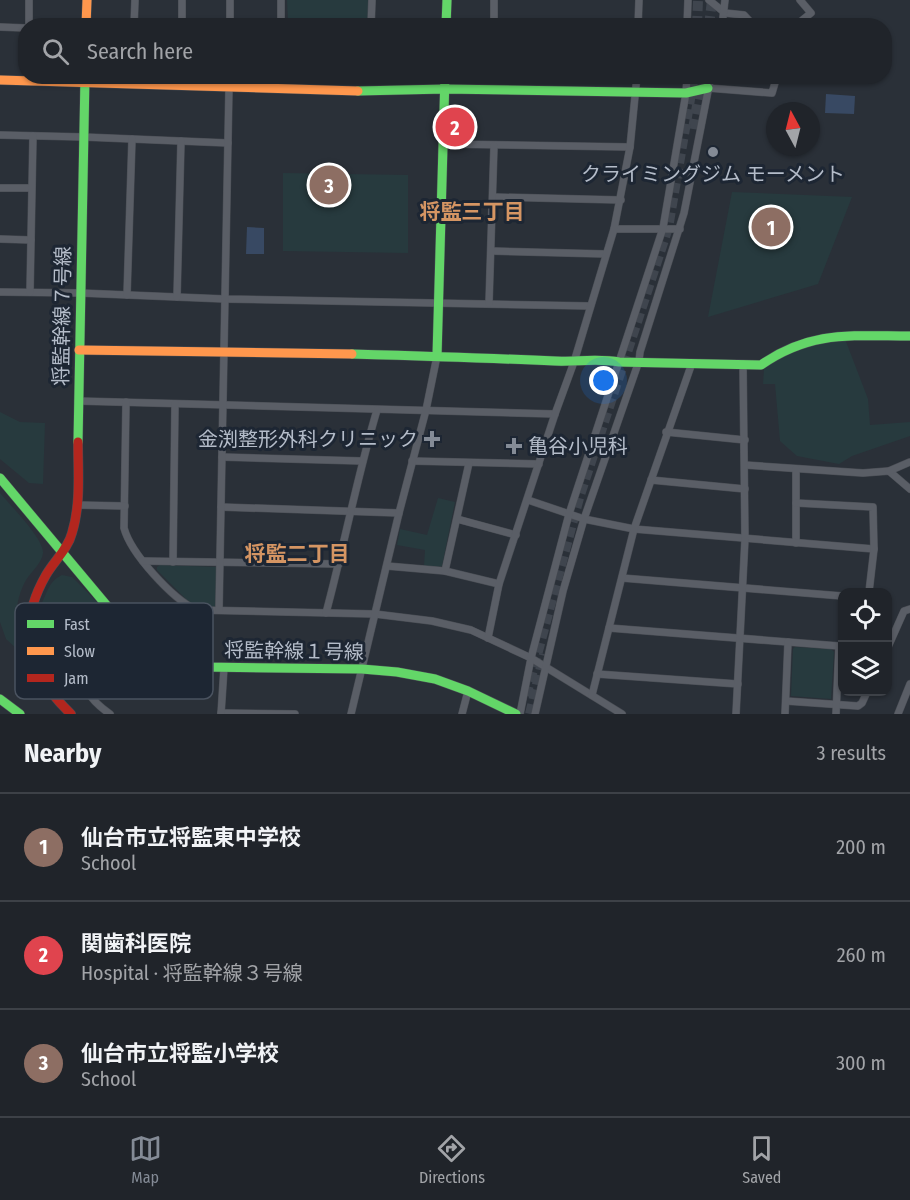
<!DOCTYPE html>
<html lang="en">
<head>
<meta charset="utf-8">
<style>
	:root { --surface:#20242a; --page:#2d3036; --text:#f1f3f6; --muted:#a2a4a8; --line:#3d4147; --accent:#848b96 }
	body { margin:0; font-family:"Fira Sans Condensed","Noto Sans JP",sans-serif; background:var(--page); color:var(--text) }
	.controls { position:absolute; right:18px; bottom:18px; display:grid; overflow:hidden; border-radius:12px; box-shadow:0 2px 4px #0004 }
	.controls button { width:54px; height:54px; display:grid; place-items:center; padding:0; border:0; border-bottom:2px solid var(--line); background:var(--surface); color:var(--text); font:30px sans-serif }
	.compass { position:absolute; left:766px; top:102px; width:54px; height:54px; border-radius:50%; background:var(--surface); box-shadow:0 2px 4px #0004; rotate:353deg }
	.you { position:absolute; left:604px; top:381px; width:21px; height:21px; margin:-15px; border:4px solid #fff; border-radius:50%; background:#1a73e8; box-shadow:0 0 0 9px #1a73e833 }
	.badge { display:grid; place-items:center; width:39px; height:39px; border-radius:50%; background:var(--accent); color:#fff; font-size:20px; font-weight:700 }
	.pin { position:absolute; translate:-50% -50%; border:3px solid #fff; box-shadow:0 2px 6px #0006 }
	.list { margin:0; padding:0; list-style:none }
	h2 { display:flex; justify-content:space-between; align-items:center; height:78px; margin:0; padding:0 24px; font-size:26px }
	h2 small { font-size:20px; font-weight:400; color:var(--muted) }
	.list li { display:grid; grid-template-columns:39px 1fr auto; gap:18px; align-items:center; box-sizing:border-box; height:108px; padding:0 24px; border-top:2px solid var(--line) }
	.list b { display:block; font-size:22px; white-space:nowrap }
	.list p { margin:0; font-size:20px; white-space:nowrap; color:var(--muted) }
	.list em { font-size:20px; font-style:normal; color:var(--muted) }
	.icon { flex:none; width:33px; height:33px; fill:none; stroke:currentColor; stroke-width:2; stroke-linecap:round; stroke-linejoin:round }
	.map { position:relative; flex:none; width:910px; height:714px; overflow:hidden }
	.search { position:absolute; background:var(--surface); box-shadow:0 2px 4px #0004; left:18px; right:18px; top:18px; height:66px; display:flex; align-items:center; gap:15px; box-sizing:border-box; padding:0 21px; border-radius:24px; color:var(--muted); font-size:22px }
	.sheet { height:402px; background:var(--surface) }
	nav { display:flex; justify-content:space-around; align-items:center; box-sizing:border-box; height:84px; border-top:2px solid var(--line); background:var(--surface); font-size:16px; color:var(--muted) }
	nav a { display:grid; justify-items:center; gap:3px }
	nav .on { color:var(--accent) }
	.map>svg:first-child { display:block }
</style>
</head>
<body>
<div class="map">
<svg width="910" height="714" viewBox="0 0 910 714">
	<rect width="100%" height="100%" fill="#2a3038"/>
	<g fill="#273a3e">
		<path d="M287 0H370V25H293L288 19Z"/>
		<path d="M283 173 408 175V253L283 251Z"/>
		<path d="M732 192 852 197 818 284 708 317Z"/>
		<path d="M845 339 868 399 870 425 910 422V436L852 456 839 464 797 456 780 441 775 384H763L764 369 780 357 806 344Z"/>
		<path d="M0 412 20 422 45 423 43 484 29 483 0 459Z"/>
		<path d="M0 493C10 505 44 539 43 553 42 563 31 572 26 580 14 601 15 626 16 648L6 639 0 622Z"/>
		<path d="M438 498 455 502 442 566 439 567 424 566 425 550 397 545 400 529 427 535Z"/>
		<path d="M160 565 218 567 217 604 214 608H199L192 605 157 570V567Z"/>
		<path d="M62 575 72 577 160 665 149 666 100 661 84 654 61 649 58 684H53C29 661 31 624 45 596 49 586 53 579 62 575Z"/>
		<path d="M795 647 831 649 834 652 831 699 791 696 793 649Z"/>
	</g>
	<g fill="#384963">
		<path d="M826 94 855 96 854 114 825 113Z"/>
		<path d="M247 227 264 228V254H246Z"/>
	</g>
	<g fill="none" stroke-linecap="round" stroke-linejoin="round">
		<g stroke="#3f454e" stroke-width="10" stroke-dasharray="10 5" stroke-linecap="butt">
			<path d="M697 26 698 0"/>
			<path d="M709 26 712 0"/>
			<path d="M693 129 702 76"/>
			<path d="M526 696 579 498 668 228 694 76"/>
			<path d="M530 714 544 654"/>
		</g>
		<g stroke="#484c53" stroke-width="8">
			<g id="street">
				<path d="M709 0 725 13 744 15 754 26"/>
				<path d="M29 26V0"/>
				<path d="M134 26 135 0"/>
				<path d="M182 26V0"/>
				<path d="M230 26V0"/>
				<path d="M281 26V0"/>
				<path d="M371 26 372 0"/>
				<path d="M494 26V0"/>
				<path d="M638 26 639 0"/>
				<path d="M687 26 688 0"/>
				<path d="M722 26 725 0"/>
				<path d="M795 26 811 13 800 0"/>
				<path d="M0 27 26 28"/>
				<path d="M708 88 772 93 777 76"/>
				<path d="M0 135 84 137 228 143"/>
				<path d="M444 144 630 147"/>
				<path d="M0 188H31"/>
				<path d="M493 197 621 200"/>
				<path d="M614 229H680"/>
				<path d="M0 239 31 240"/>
				<path d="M492 251 606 254"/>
				<path d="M0 292 80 293 225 299 590 306"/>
				<path d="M30 292 33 136"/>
				<path d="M127 295 132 139"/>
				<path d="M177 297 181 141"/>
				<path d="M489 303 494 146"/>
				<path d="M78 401 555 414"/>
				<path d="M126 402 124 528C131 554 172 598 196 610L375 614 432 621 471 630 531 658 622 714"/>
				<path d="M666 432 745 440"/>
				<path d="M222 457 362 461"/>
				<path d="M412 461 539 464"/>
				<path d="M745 465 863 473 889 471 910 489"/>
				<path d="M796 469V543"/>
				<path d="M889 471 910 462"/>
				<path d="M651 480 745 489"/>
				<path d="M528 500 584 519 634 529 874 549"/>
				<path d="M796 503 873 507 874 549 869 592"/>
				<path d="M77 505 125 506"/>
				<path d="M221 507 399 513"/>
				<path d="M457 519 516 535"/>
				<path d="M143 561 339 564"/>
				<path d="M173 562 175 404"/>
				<path d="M387 566 445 571 499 584"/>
				<path d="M445 571 469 463"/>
				<path d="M622 578 842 596"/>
				<path d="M219 610 229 87"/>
				<path d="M326 613C344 546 357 477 377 410"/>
				<path d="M609 628 839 646"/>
				<path d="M488 638 499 584 555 414 574 362 614 229 630 147 637 76"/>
				<path d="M888 647 904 611 910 609"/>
				<path d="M160 654 185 605"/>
				<path d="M597 674 738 684"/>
				<path d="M592 695 634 529 692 363"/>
				<path d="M786 701 858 706 862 703 867 692"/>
				<path d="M221 713 295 714"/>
				<path d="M110 714C90 700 80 687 85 662L133 669 165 670 170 658"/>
				<path d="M221 714 224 668"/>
				<path d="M351 714 399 513 426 410 437 356"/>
				<path d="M462 714 468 691"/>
				<path d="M520 714 531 658 569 514 663 228 686 93 687 76"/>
				<path d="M535 714 563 591 584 519 639 361 640 352 684 213 711 76"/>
				<path d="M736 714 745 539 743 364"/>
				<path d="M785 714 788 642"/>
				<path d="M836 714 839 646 842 644"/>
				<path d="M898 714 910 684"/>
			</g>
		</g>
		<g stroke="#484c53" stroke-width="10">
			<g id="fast">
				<path d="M446 26 447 0"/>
				<path d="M358 91 445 89 686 93 708 88"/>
				<path d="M352 354C420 356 487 358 555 361 576 362 598 358 619 362L761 365C811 330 852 336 910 336"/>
				<path d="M437 356 445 76"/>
				<path d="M78 442 85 77"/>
				<path d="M0 478 113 613 140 639 160 654 183 664 204 667 362 669 397 672 435 679 468 691 516 714"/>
				<path d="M0 699 20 714"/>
			</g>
		</g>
		<g stroke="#484c53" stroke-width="10">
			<g id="slow">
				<path d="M86 26 87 0"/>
				<path d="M0 80 358 91"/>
				<path d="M79 350 352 354"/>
			</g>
		</g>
		<g stroke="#484c53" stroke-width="10">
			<path id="jam" d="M71 714C28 673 15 629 46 575 54 561 68 549 72 533 81 504 78 471 78 442"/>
		</g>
		<use href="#street" stroke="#5a5e66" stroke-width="7"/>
		<use href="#fast" stroke="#63d668" stroke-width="9"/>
		<use href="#slow" stroke="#ff974d" stroke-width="9"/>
		<use href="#jam" stroke="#b3261e" stroke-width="9"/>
	</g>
	<g fill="#848b96" stroke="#1d2633" stroke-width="2">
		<circle cx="713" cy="152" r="6"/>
		<path d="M429 430h6v6h6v6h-6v6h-6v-6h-6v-6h6z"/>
		<path d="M511 437h6v6h6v6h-6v6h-6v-6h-6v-6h6z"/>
	</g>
	<g text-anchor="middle" stroke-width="6" stroke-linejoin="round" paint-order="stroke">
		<g font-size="20" fill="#b4bcc9" stroke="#1d2633">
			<text x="713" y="181">クライミングジム モーメント</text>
			<text x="418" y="446" text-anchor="end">金渕整形外科クリニック</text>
			<text x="528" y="453" text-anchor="start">亀谷小児科</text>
		</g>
		<g font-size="20" fill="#b4bcc9" stroke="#1d2633">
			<text transform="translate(62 316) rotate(-89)" y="7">将監幹線７号線</text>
			<text transform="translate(294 651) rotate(1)" y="7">将監幹線１号線</text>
		</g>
		<g font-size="21" font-weight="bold" fill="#d59563" stroke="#1d2633">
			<text x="472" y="219">将監三丁目</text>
			<text x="297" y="561">将監二丁目</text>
		</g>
	</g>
	<rect x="15" y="603" width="198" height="96" rx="9" fill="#1d2633" stroke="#4a5360" stroke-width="1.5"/>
	<rect x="27" y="620" width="27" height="8" fill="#63d668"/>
	<rect x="27" y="647" width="27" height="8" fill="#ff974d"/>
	<rect x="27" y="674" width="27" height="8" fill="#b3261e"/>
	<g font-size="16" fill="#b4bcc9">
		<text x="64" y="630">Fast</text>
		<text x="64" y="657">Slow</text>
		<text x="64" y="684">Jam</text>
	</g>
</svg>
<div class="controls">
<button><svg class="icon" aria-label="locate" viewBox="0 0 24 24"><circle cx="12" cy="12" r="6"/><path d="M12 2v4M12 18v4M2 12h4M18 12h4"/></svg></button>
<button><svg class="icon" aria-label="layers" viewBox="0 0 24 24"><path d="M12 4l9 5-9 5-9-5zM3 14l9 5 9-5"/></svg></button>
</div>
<svg class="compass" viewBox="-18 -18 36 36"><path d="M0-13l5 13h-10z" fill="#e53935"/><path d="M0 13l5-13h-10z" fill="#a2a4a8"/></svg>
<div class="you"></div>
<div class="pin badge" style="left:771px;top:227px;background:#8d6e63">1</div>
<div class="pin badge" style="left:455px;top:127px;background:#e0444e">2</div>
<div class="pin badge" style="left:329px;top:185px;background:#8d6e63">3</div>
<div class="search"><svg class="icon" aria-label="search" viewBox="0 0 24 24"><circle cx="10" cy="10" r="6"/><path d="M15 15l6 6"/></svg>Search here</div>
</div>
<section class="sheet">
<h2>Nearby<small>3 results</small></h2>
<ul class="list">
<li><span class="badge" style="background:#8d6e63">1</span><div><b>仙台市立将監東中学校</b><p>School</p></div><em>200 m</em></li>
<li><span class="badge" style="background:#e0444e">2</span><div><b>関歯科医院</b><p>Hospital · 将監幹線３号線</p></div><em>260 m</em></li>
<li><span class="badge" style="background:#8d6e63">3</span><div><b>仙台市立将監小学校</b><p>School</p></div><em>300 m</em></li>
</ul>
</section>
<nav>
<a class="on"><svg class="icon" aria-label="map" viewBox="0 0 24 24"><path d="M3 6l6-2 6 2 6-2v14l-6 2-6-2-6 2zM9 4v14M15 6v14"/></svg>Map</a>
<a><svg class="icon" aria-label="directions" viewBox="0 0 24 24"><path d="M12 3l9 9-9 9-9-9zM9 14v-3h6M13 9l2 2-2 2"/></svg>Directions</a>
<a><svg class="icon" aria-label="saved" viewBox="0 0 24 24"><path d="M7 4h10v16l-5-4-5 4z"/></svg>Saved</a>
</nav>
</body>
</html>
